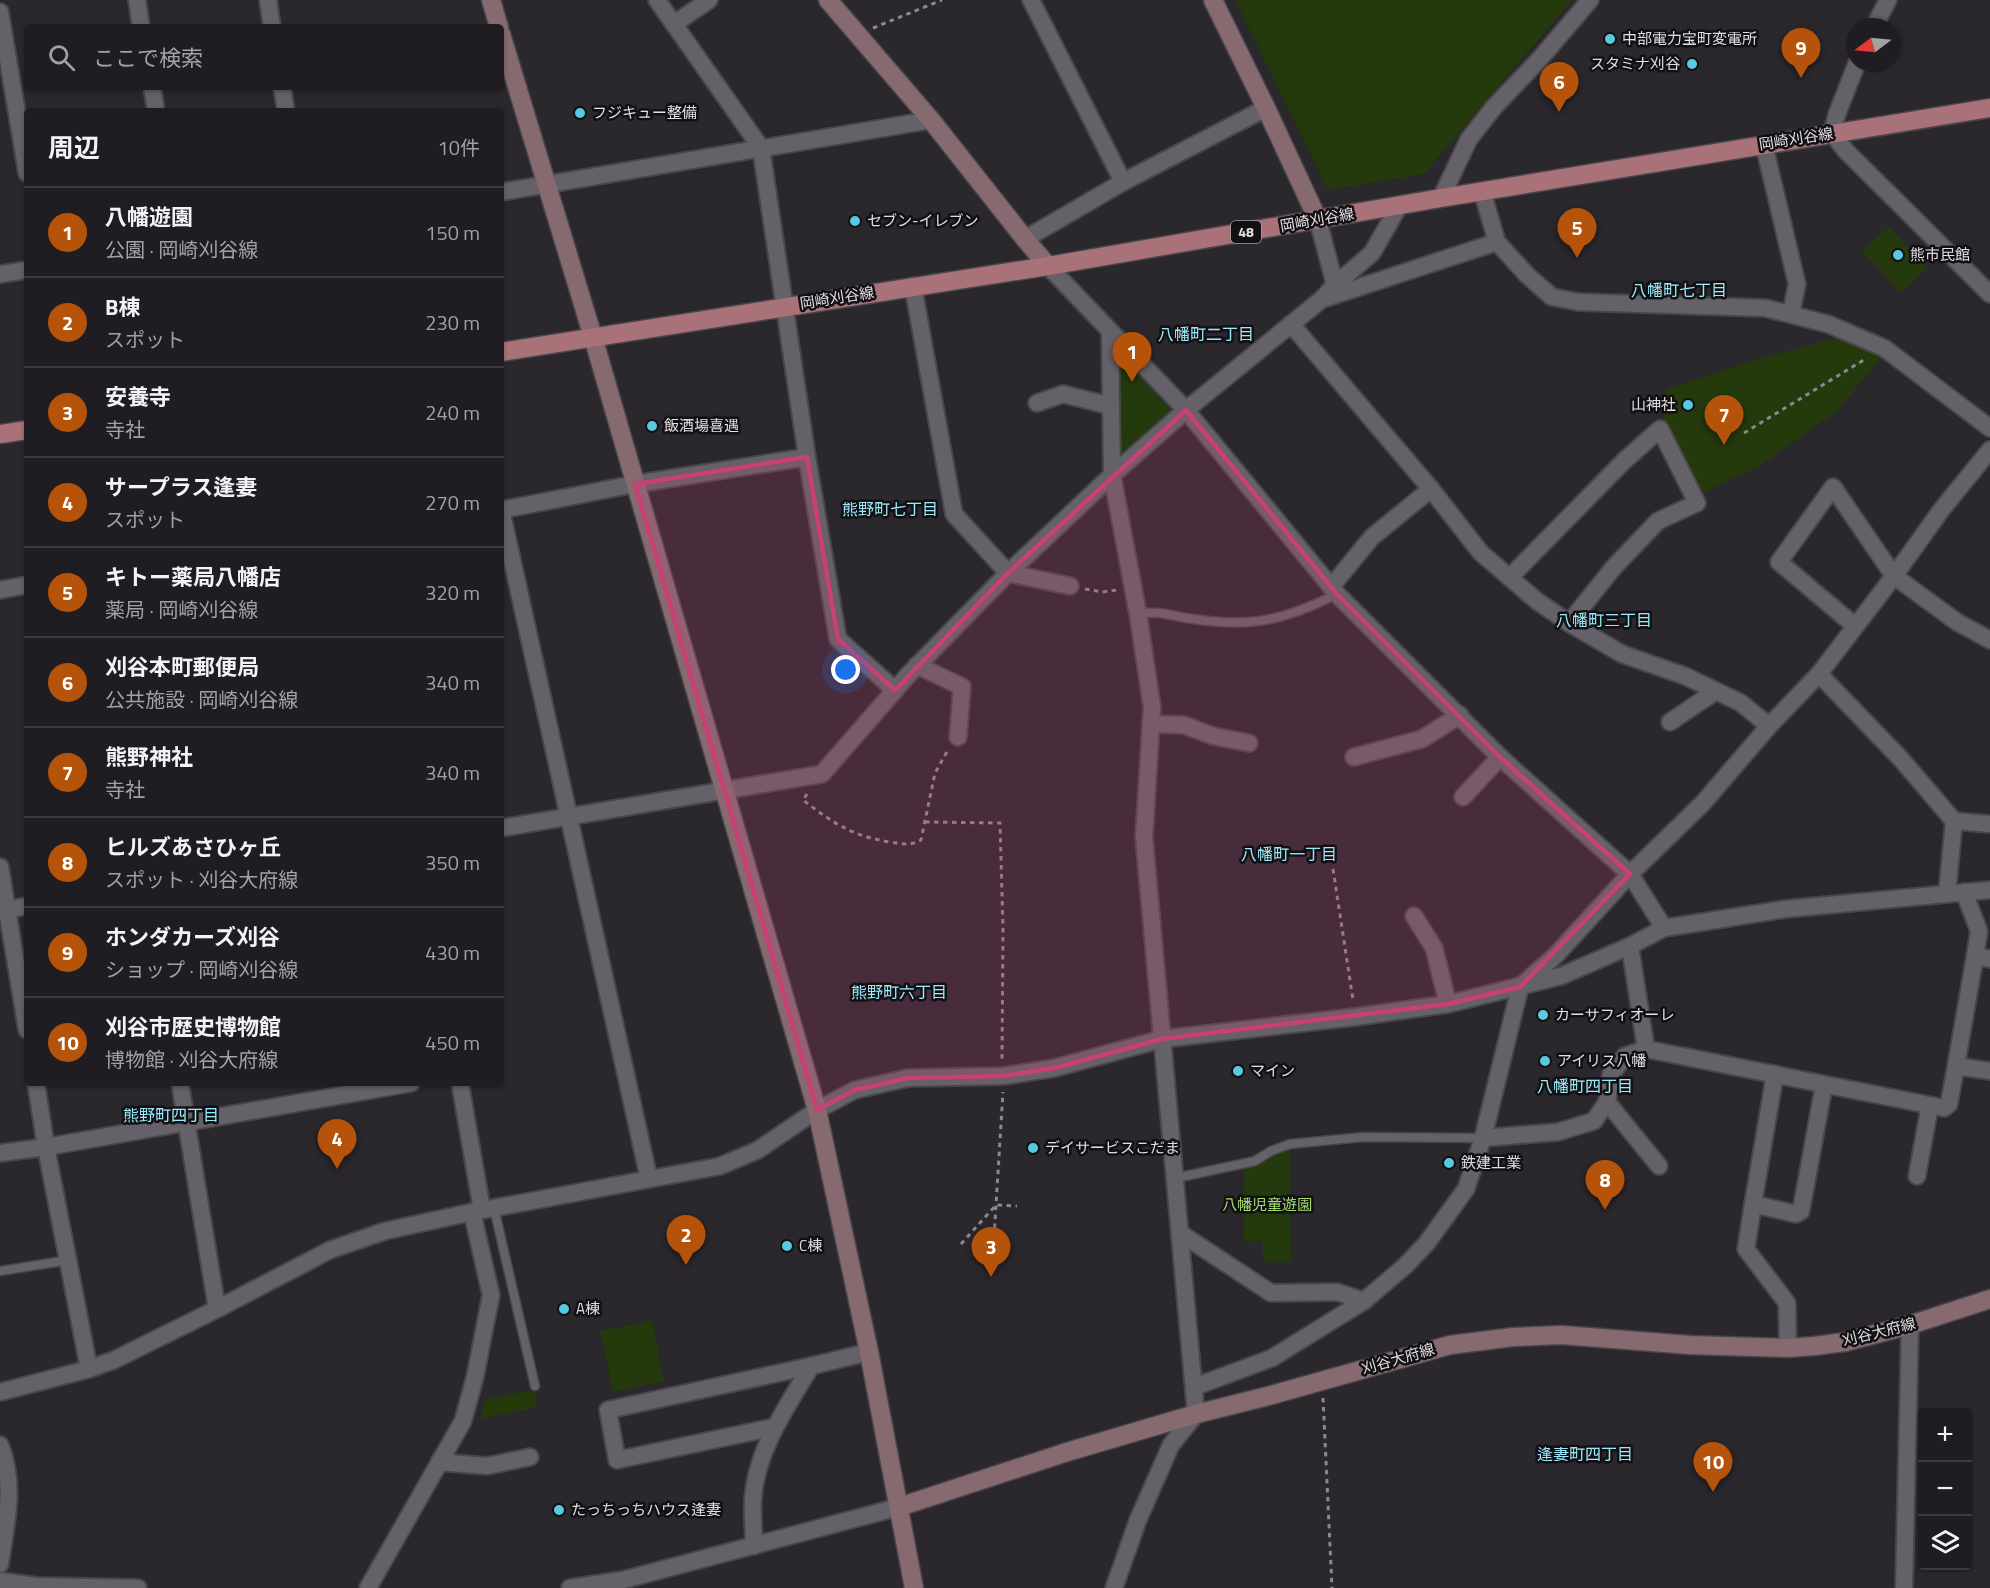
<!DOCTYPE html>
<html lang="ja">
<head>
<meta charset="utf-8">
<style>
	:root { --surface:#201d22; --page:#2d2a2f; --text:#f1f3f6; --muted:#a2a2a5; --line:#3d3b40; --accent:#b45309 }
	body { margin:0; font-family:"Titillium Web","Noto Sans JP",sans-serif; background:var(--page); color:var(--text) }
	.controls { position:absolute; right:18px; bottom:18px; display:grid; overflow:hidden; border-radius:6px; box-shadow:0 2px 4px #0004 }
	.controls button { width:54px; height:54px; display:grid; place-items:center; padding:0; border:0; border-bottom:2px solid var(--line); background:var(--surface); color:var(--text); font:30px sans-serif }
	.compass { position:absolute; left:1846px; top:18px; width:54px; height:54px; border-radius:50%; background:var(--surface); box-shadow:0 2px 4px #0004; rotate:254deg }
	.you { position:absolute; left:846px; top:670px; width:21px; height:21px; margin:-15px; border:4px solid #fff; border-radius:50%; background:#1a73e8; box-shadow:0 0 0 9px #1a73e833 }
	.badge { display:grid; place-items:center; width:39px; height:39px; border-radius:50%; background:var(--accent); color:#fff; font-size:20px; font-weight:700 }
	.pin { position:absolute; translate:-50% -50px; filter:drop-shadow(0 2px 3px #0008) }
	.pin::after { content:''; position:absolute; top:32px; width:21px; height:18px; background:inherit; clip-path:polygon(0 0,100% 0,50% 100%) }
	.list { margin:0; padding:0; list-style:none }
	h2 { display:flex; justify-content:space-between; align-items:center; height:78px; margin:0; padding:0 24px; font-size:26px }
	h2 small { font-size:20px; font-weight:400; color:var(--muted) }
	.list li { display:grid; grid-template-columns:39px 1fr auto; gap:18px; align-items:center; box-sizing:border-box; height:90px; padding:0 24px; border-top:2px solid var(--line) }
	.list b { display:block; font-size:22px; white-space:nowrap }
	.list p { margin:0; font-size:20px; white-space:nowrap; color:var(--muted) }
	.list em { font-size:20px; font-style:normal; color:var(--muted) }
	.icon { flex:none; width:33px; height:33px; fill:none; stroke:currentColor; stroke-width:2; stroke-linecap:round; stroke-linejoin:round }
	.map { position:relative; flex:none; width:1990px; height:1588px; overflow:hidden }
	.search { position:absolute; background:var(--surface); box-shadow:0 2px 4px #0004; left:24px; top:24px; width:480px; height:66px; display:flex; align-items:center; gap:15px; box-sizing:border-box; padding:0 21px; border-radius:6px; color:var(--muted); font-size:22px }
	.panel { position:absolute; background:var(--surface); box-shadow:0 2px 4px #0004; left:24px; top:108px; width:480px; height:978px; border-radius:6px }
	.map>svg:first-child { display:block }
</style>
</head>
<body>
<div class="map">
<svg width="1990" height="1588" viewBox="0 0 1990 1588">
	<rect width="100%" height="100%" fill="#2a272d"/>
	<g fill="#243a0d">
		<path d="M1235 0H1572L1424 174 1328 190Z"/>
		<path d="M1889 227 1927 268 1901 293 1862 251Z"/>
		<path d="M1849 335 1885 353 1837 411 1761 465 1697 496 1663 425 1666 389 1764 357Z"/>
		<path d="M1118 354 1171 410 1121 454Z"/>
		<path d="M1290 1150 1291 1261H1263V1241H1244V1168L1267 1161 1276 1152Z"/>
		<path d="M652 1321 664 1381 613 1392 600 1331Z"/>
		<path d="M529 1390 536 1395 537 1399 534 1408 480 1419 485 1400Z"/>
	</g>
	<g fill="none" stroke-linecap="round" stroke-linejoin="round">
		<g stroke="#49464b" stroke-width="11">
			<g id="lane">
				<path d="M1138 614C1161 610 1171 616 1193 619 1251 628 1285 620 1337 594"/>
				<path d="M1176 1178 1255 1161 1271 1151 1290 1144 1363 1137 1483 1138"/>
				<path d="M494 1208 535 1386"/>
				<path d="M0 1271 69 1260"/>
			</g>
		</g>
		<g stroke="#49464b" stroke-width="20">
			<g id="street">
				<path d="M137 0 141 27"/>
				<path d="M268 0 272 27"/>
				<path d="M657 0 761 148 807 457 838 639 895 690"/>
				<path d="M1031 0 1123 182"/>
				<path d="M0 12 27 173"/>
				<path d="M674 24 709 0"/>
				<path d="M1874 27 1888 0"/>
				<path d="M1857 63 1837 114 1832 133 1845 150 1990 294"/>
				<path d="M152 87 156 111"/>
				<path d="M282 87 286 111"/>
				<path d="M1764 145 1797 284 1791 314"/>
				<path d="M1482 191 1497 242 1527 275 1552 297 1578 302 1765 308 1828 324 1884 348 1990 428"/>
				<path d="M501 192 931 120"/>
				<path d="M1441 198 1469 139 1494 107 1538 61 1590 0"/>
				<path d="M1399 206 1372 253 1335 285 1322 299 1186 410 1337 594 1500 757 1630 874 1664 928"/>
				<path d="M1318 220 1335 285"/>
				<path d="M1025 239 1123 182 1266 108"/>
				<path d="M0 274 27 270"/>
				<path d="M913 286 954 514 1008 573 1070 586"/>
				<path d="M1326 298 1497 242"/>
				<path d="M1291 324 1431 489 1481 553 1537 601 1569 623 1622 654 1685 676 1741 703 1769 726"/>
				<path d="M1110 332 1112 475 1138 614 1152 707 1144 837 1196 1414 1171 1445 1138 1520 1114 1588"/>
				<path d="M1037 403 1063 394 1111 406"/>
				<path d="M501 510 649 1179"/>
				<path d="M501 510 635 484 807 457"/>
				<path d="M1510 577 1624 461 1660 429 1697 503 1658 521 1614 567 1569 623"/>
				<path d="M1331 587 1372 537 1431 489"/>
				<path d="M0 590 27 585"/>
				<path d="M1855 626 1779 562 1833 487 1894 576 1957 622 1990 640"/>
				<path d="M917 665 962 687 958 737"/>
				<path d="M1819 674 1901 759 1954 821"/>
				<path d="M1670 722 1716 691"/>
				<path d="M1151 724 1184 725 1213 736 1249 743"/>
				<path d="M1354 757 1422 739 1460 715"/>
				<path d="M1463 797 1500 757"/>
				<path d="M501 828 822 774 908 675 1008 573 1112 475 1186 410 1048 266"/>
				<path d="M0 867 27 1030"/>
				<path d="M1964 892 1979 931 1975 956"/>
				<path d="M1947 893 1954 821 1990 824"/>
				<path d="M0 911 27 906"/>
				<path d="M1414 916 1434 948 1448 1004"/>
				<path d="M1630 946 1646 1049"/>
				<path d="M1990 959 1975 956 1956 1066 1990 1071"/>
				<path d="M1775 1074 1753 1204 1796 1214 1801 1211 1824 1085"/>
				<path d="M36 1083 46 1147 89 1369"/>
				<path d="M180 1083 217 1309"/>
				<path d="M460 1083 482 1210"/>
				<path d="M1607 1102 1659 1166"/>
				<path d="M1483 1138 1558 1132 1594 1121 1607 1102 1611 1074 1625 1056 1646 1049 1944 1108 1949 1104 1956 1066"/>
				<path d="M0 1153 46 1147 411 1083"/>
				<path d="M1917 1176 1930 1105"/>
				<path d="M1753 1204 1746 1249 1787 1303 1788 1348"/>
				<path d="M1180 1233 1271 1293 1337 1292 1364 1301"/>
				<path d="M1194 1387 1272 1358 1364 1301 1405 1266 1426 1244 1466 1189 1483 1138 1520 987 1556 955 1630 874 1703 803 1769 726 1819 674 1894 576 1942 509 1990 450"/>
				<path d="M0 1392 89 1369 114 1360 217 1309 330 1250 385 1231 472 1212 720 1166 758 1150 817 1110 855 1090 908 1078 1004 1076 1055 1068 1162 1039 1355 1017 1448 1004 1561 976 1630 946 1664 928 1785 909 1990 890"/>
				<path d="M775 1427 617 1460 608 1410 811 1366"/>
				<path d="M0 1445C16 1485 6 1523 0 1564"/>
				<path d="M439 1462 487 1466 530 1457"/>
				<path d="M754 1546C754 1531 752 1515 753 1499 756 1450 787 1407 811 1366L869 1352"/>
				<path d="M0 1581 36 1586 138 1588"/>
				<path d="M368 1588 463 1421 475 1377 491 1295 472 1212"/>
				<path d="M570 1588 623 1580 899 1507"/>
				<path d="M1904 1588 1910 1325"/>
			</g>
		</g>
		<g stroke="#49464b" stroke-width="21">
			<g id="secondary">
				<path d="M491 0 499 27"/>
				<path d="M828 0 931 120 1025 239 1048 266"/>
				<path d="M1213 0 1266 108 1318 220"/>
				<path d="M501 34 593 337 817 1110 869 1352 914 1588"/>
				<path d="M899 1507 1067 1452 1196 1414 1268 1396 1450 1345 1513 1337 1562 1335 1690 1345 1788 1348 1814 1346 1845 1342 1910 1325 1990 1299"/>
			</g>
		</g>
		<g stroke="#49464b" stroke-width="21">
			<g id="primary">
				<path d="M501 352 1048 266 1441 198 1990 108"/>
				<path d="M0 434 27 430"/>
			</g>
		</g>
		<g stroke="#8b888e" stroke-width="3" stroke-dasharray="4.5 4.5" stroke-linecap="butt">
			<path d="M873 28 942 0"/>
			<path d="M1744 433 1867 358"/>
			<path d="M1085 589 1102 592 1117 590"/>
			<path d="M807 794 803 800C833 823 852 836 890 842 903 844 910 846 921 840L935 773 948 750"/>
			<path d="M925 822 1000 823 1003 929 1002 1061"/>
			<path d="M1333 869 1353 1000"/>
			<path d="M994 1237 1003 1092"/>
			<path d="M961 1244 996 1205 1017 1206"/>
			<path d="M1323 1398 1332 1588"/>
		</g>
		<use href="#lane" stroke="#646168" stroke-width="8"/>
		<use href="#street" stroke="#646168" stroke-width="16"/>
		<use href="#secondary" stroke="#866a70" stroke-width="18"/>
		<use href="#primary" stroke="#a87278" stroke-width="18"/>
	</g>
	<path fill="#c84076" fill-opacity="0.2" stroke="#c84076" stroke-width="4.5" stroke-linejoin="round" d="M1186 410 1337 594 1500 757 1630 874 1520 987 1448 1004 1162 1039 1055 1068 1004 1076 908 1078 855 1090 817 1110 635 484 807 457 838 639 895 690 1008 573Z"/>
	<g fill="#56cae0" stroke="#121013" stroke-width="2">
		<circle cx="1610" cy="39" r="6"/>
		<circle cx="1692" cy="64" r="6"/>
		<circle cx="580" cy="113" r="6"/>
		<circle cx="855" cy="221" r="6"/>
		<circle cx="1898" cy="255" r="6"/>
		<circle cx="1688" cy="405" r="6"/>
		<circle cx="652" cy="426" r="6"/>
		<circle cx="1543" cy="1015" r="6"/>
		<circle cx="1545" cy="1061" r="6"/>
		<circle cx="1238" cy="1071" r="6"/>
		<circle cx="1033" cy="1148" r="6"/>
		<circle cx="1449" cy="1163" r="6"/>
		<circle cx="787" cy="1246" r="6"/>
		<circle cx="564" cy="1309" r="6"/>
		<circle cx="559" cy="1510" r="6"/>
	</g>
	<g text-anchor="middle" stroke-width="5" stroke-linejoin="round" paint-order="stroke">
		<rect fill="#121013" stroke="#a3a0a5" stroke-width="1.5" x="1231" y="221" width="30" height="22" rx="4.5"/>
		<g font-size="14" font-weight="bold" fill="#e1dee3">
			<text x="1246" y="237">48</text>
		</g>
		<g font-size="15" fill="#e1dee3" stroke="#121013" text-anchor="start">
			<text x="1622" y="44">中部電力宝町変電所</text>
			<text x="1680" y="69" text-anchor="end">スタミナ刈谷</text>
			<text x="592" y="118">フジキュー整備</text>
			<text x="867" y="226">セブン-イレブン</text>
			<text x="1910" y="260">熊市民館</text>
			<text x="1676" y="410" text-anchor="end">山神社</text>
			<text x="664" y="431">飯酒場喜遇</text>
			<text x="1555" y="1020">カーサフィオーレ</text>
			<text x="1557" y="1066">アイリス八幡</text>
			<text x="1250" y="1076">マイン</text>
			<text x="1045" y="1153">デイサービスこだま</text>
			<text x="1461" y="1168">鉄建工業</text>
			<text x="799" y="1251">C棟</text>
			<text x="576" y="1314">A棟</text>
			<text x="571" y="1515">たっちっちハウス逢妻</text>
		</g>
		<g font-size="15" fill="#e1dee3" stroke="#121013">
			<text transform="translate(1796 139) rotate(-9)" y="5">岡崎刈谷線</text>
			<text transform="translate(1317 220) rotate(-10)" y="5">岡崎刈谷線</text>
			<text transform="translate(837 298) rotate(-9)" y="5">岡崎刈谷線</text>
			<text transform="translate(1879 1332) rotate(-14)" y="5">刈谷大府線</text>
			<text transform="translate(1398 1359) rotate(-16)" y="5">刈谷大府線</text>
		</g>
		<g font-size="15" fill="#a4dc6d" stroke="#121013">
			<text x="1267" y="1210">八幡児童遊園</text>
		</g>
		<g font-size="16" fill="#9be9fa" stroke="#121013">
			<text x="1679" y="296">八幡町七丁目</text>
			<text x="1206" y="340">八幡町二丁目</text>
			<text x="890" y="515">熊野町七丁目</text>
			<text x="1604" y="626">八幡町三丁目</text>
			<text x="1289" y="860">八幡町一丁目</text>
			<text x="899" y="998">熊野町六丁目</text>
			<text x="1585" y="1092">八幡町四丁目</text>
			<text x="171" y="1121">熊野町四丁目</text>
			<text x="1585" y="1460">逢妻町四丁目</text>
		</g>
	</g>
</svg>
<div class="controls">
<button>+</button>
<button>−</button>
<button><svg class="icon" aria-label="layers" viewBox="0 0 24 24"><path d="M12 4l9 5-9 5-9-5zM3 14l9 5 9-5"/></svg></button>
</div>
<svg class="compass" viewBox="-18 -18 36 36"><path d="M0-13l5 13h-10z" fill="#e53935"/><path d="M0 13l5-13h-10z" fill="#a2a2a5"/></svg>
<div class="you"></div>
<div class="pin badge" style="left:1132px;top:382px">1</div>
<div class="pin badge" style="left:686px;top:1265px">2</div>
<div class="pin badge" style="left:991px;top:1277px">3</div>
<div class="pin badge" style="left:337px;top:1169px">4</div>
<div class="pin badge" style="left:1577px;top:258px">5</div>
<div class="pin badge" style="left:1559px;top:112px">6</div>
<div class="pin badge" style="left:1724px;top:445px">7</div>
<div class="pin badge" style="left:1605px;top:1210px">8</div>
<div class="pin badge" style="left:1801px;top:78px">9</div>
<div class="pin badge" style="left:1713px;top:1492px">10</div>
<div class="search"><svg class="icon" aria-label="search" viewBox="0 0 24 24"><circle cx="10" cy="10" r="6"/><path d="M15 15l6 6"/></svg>ここで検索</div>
<section class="panel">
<h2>周辺<small>10件</small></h2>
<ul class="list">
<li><span class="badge">1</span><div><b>八幡遊園</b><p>公園 · 岡崎刈谷線</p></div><em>150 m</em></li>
<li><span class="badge">2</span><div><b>B棟</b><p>スポット</p></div><em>230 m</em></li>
<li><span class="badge">3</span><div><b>安養寺</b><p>寺社</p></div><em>240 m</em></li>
<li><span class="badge">4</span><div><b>サープラス逢妻</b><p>スポット</p></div><em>270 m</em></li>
<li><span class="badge">5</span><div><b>キトー薬局八幡店</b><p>薬局 · 岡崎刈谷線</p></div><em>320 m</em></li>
<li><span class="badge">6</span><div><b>刈谷本町郵便局</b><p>公共施設 · 岡崎刈谷線</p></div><em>340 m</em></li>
<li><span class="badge">7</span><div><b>熊野神社</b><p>寺社</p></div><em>340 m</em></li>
<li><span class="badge">8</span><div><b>ヒルズあさひヶ丘</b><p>スポット · 刈谷大府線</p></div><em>350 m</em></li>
<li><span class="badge">9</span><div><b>ホンダカーズ刈谷</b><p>ショップ · 岡崎刈谷線</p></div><em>430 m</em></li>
<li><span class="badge">10</span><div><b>刈谷市歴史博物館</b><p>博物館 · 刈谷大府線</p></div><em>450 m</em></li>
</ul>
</section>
</div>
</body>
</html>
